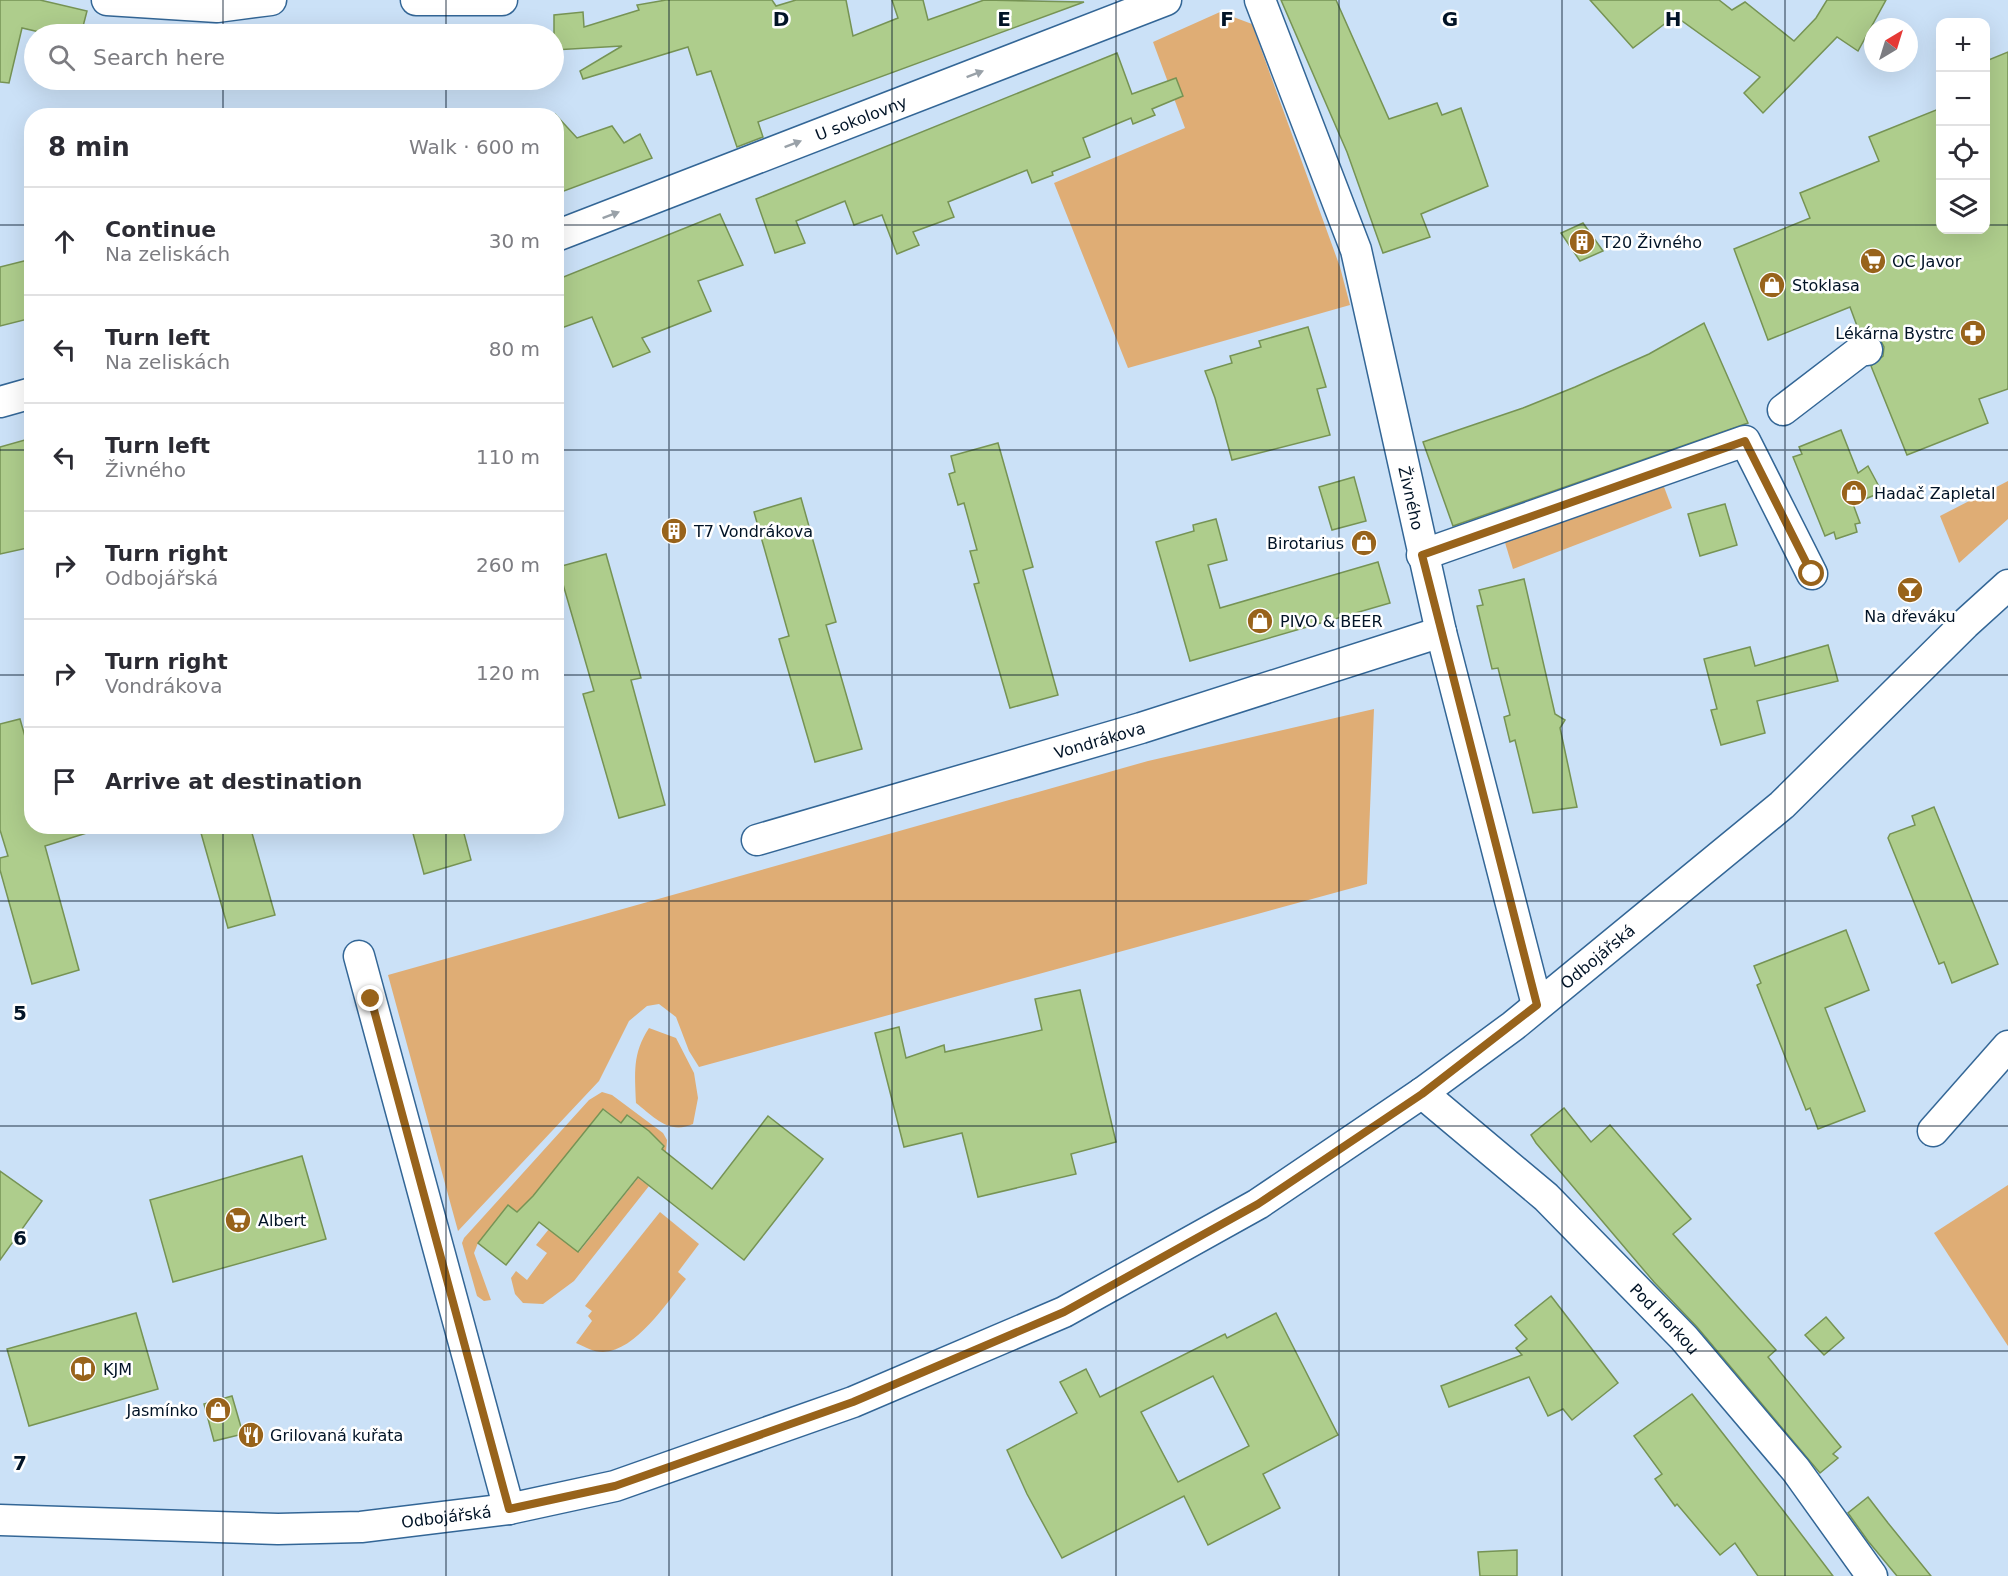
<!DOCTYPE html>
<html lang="en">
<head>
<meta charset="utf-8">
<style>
	:root { --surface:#fff; --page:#f2f2f3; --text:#2b2b33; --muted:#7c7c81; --line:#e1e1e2 }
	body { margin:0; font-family:"DejaVu Sans",sans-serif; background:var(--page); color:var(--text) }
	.controls { position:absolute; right:18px; top:18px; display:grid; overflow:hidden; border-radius:12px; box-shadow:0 6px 24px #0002 }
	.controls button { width:54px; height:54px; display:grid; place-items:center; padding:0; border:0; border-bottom:2px solid var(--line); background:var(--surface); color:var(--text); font:30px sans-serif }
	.compass { position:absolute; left:1864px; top:18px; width:54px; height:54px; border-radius:50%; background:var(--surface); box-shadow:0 6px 24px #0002; rotate:38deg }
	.stop { position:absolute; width:18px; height:18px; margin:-14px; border:4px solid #98631b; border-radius:50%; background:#fff }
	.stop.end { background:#98631b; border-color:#fff; box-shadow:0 2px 6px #0008 }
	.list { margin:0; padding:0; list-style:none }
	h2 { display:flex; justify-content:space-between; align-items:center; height:78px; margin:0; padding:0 24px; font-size:26px }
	h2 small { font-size:20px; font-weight:400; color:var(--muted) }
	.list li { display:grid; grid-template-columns:39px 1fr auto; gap:18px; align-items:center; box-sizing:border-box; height:108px; padding:0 24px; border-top:2px solid var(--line) }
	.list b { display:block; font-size:22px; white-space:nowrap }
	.list p { margin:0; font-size:20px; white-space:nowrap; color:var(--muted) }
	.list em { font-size:20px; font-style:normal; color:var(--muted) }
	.icon { flex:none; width:33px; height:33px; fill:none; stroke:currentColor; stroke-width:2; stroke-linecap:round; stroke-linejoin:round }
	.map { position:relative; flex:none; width:2008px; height:1576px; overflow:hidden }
	.search { position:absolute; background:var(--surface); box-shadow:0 6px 24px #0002; left:24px; top:24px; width:540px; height:66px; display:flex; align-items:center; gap:15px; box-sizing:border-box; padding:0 21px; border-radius:33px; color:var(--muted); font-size:22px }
	.panel { position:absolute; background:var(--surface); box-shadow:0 6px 24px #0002; left:24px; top:108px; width:540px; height:726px; border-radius:24px }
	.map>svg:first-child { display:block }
</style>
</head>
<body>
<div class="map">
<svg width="2008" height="1576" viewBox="0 0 2008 1576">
	<rect width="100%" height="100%" fill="#cbe1f7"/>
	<g fill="#dfad75">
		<path d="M1220 12 1252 24 1340 267 1350 305 1128 368 1054 183 1185 128 1153 42Z"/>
		<path d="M1661 479 1672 508 1513 569 1503 536Z"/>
		<path d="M2008 481V519L1959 563 1940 516Z"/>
		<path d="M1374 709 1367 884 699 1067 689 1051 676 1017 659 1004 647 1006 629 1021 599 1081 458 1231 388 975 1148 761Z"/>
		<path d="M649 1028 676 1038 694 1073 698 1098 693 1124C669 1135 654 1117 636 1103 635 1073 632 1054 649 1028Z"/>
		<path d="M602 1092 612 1095 663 1133 667 1140 666 1152 662 1149 664 1146 628 1115 621 1123 604 1109 519 1214 508 1205 478 1243 474 1253 491 1300 484 1301 477 1296 462 1243 464 1238 589 1100Z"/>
		<path d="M638 1178 649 1186 574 1281 543 1304 523 1303 515 1294 511 1278 516 1271 527 1280 547 1253 536 1245 549 1229 579 1252Z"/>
		<path d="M2008 1185V1346L1934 1233Z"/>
		<path d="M660 1212 699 1244 678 1272 686 1279C667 1302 636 1351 603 1352 593 1352 585 1347 576 1343L592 1321 588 1316 592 1311 585 1306Z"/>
	</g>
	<g fill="#aecd8c" stroke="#769354" stroke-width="1.5" fill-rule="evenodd">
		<path d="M0 0H40L87 11 81 34H48L22 28 9 83 0 82Z"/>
		<path d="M666 0H772L776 6 796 0H846L853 36 898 18 892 0H923L928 20 984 0 1084 2 758 122 763 137 737 147 711 71 697 75 688 47 583 79 580 71 622 46 554 50V15L583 12 584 27 639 10 637 5Z"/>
		<path d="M1281 0H1336L1389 119 1437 103 1442 115 1461 108 1488 186 1421 214 1430 237 1383 253 1347 152Z"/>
		<path d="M1590 0H1719L1732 10 1745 2 1794 41 1816 18 1827 0H1886L1858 51 1837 37 1763 113 1744 93 1760 77 1675 16 1633 48Z"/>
		<path d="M2008 52V389L1979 399 1988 423 1907 455 1871 366 1883 356 1884 347 1880 339 1873 334H1860L1850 307 1768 340 1734 249 1810 218 1800 193 1879 161 1869 137 1941 108V230H1986V61Z"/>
		<path d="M1117 53 1132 94 1176 78 1183 96 1152 109 1155 115 1133 124 1131 118 1083 138 1090 157 1052 172 1053 175 1032 183 1027 170 948 202 954 217 913 232 919 245 897 254 882 215 854 225 845 201 796 221 805 243 775 253 756 199Z"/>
		<path d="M556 115 577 138 612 126 624 143 640 134 652 158 556 194Z"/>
		<path d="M720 214 743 265 698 281 711 311 642 338 650 352 613 367 592 317 556 330V280Z"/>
		<path d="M1583 223 1603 251 1580 261 1561 233Z"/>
		<path d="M32 259V318L0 326V267Z"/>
		<path d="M1704 323 1748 423 1453 526 1423 442 1523 408 1575 387 1649 354Z"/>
		<path d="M1308 327 1326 387 1317 389 1330 435 1232 460 1215 398 1205 371 1232 363 1230 356 1261 347 1259 341Z"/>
		<path d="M1841 430 1858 473 1868 466 1882 492 1853 504 1860 523 1855 524 1857 532 1836 539 1834 532 1825 536 1793 457 1802 454 1799 447Z"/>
		<path d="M32 438V547L0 554V447Z"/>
		<path d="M998 443 1033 567 1023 570 1058 695 1010 708 974 584 979 583 970 551 977 550 964 503 958 505 949 474 955 472 951 456Z"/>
		<path d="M1354 477 1366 521 1332 530 1319 487Z"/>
		<path d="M801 498 836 622 826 625 862 749 815 762 779 639 789 636 754 512Z"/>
		<path d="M1725 504 1737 545 1700 556 1688 514Z"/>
		<path d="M1216 519 1227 560 1208 565 1220 608 1378 562 1390 603 1190 661 1156 542 1194 531 1193 525Z"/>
		<path d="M606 554 641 678 631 680 665 805 619 818 583 694 594 691 558 567Z"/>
		<path d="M1524 579 1555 714 1565 720 1560 728 1577 807 1533 813 1515 740 1510 742 1504 717 1510 715 1498 668 1492 669 1477 606 1483 605 1479 590Z"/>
		<path d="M1828 645 1838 681 1757 701 1765 733 1721 745 1711 710 1717 709 1704 659 1750 647 1755 666Z"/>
		<path d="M20 719 32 761V826H89L90 832 45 846 79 970 32 984 0 870V858L8 856 0 830V724Z"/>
		<path d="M1934 807 1998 964 1952 983 1944 962 1939 964 1888 838 1890 834 1915 825 1912 816Z"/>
		<path d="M199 826H250L275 915 228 928Z"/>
		<path d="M411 826H462L471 860 424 874Z"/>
		<path d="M1846 930 1869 990 1825 1008 1865 1111 1818 1129 1810 1108 1806 1110 1757 985 1761 983 1754 966Z"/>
		<path d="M1080 990 1116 1142 1071 1154 1076 1174 978 1197 962 1133 904 1147 875 1033 899 1027 906 1058 944 1045 945 1052 1042 1030 1035 999Z"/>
		<path d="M1564 1108 1591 1142 1610 1125 1691 1219 1673 1234 1776 1350 1768 1357 1841 1447 1833 1454 1838 1458 1820 1473 1697 1327 1654 1282 1536 1143 1531 1135Z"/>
		<path d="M603 1109 621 1123 627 1115 649 1131 664 1146 662 1149 712 1189 768 1116 823 1159 744 1260 638 1177 578 1252 539 1222 506 1265 478 1243 508 1205 517 1212 533 1196Z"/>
		<path d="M302 1156 326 1239 173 1282 150 1200Z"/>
		<path d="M0 1171 42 1201 0 1260Z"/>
		<path d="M1551 1296 1618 1383 1572 1420 1563 1409 1548 1416 1529 1377 1449 1407 1441 1386 1522 1355 1516 1348 1527 1339 1515 1325Z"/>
		<path d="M136 1313 158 1389 29 1426 7 1349Z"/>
		<path d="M1276 1313 1338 1435 1263 1474 1280 1508 1208 1545 1184 1496 1062 1558 1027 1494 1007 1450 1077 1413 1060 1382 1086 1369 1100 1397 1225 1334 1227 1338ZM1213 1376 1249 1446 1178 1482 1141 1412Z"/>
		<path d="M1826 1317 1844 1338 1824 1355 1805 1335Z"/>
		<path d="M1692 1394 1782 1509 1833 1576H1758L1735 1543 1720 1555 1677 1504 1675 1506 1655 1479 1662 1474 1634 1436Z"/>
		<path d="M232 1396 243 1434 214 1441 204 1404Z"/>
		<path d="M1868 1497 1888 1523 1931 1576H1897L1868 1541 1848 1513Z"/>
		<path d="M1517 1550V1576H1480L1478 1552Z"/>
	</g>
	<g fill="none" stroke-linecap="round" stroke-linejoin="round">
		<g stroke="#336696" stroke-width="33">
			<g id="minor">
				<path d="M107 0 217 7 271 0"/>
				<path d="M416 0H502"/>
				<path id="s1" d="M1260 0 1356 250 1441 632 1537 1005"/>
				<path id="s2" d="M556 236 1166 0"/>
				<path d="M0 402 32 393"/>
				<path d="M1783 410 1860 351 1867 350"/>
				<path d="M1422 555 1745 441 1812 574"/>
				<path id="s3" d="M757 840 1141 728 1441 632"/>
				<path d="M359 956 509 1509"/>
				<path id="s4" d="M1422 1093 1546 1197 1684 1338 1796 1470 1872 1576"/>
				<path d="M1933 1131 2008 1046"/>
				<path id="s5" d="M0 1520 278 1529 361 1527 509 1509 615 1486 853 1402 1064 1312 1258 1204 1422 1093 1513 1026 1782 805 1965 624 2008 585"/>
			</g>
		</g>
		<use href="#minor" stroke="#fff" stroke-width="30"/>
	</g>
	<defs><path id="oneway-solid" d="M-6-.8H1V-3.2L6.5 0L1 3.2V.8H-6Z" transform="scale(1.5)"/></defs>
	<g fill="#99a1a8">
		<use href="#oneway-solid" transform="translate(975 74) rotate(-21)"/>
		<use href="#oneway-solid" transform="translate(793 144) rotate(-21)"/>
		<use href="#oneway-solid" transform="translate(611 215) rotate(-21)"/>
	</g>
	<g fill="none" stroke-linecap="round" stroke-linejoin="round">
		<path stroke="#98631b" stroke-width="8" d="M371 999 509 1509 615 1486 853 1402 1064 1312 1258 1204 1422 1094 1537 1005 1422 555 1745 441 1812 574"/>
	</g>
	<path fill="none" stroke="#011326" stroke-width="1.5" stroke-opacity="0.55" d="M223 0V34M446 0V34M669 0V1576M892 0V1576M1116 0V1576M1339 0V1576M1562 0V1576M1785 0V1576M223 80V116M446 80V116M0 225H32M556 225H1940M1986 225H2008M0 450H32M556 450H2008M0 675H32M556 675H2008M223 826V1576M446 826V1576M0 901H2008M0 1126H2008M0 1351H2008"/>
	<defs>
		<g id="building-disc" transform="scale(1.35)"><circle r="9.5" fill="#98631b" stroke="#fff"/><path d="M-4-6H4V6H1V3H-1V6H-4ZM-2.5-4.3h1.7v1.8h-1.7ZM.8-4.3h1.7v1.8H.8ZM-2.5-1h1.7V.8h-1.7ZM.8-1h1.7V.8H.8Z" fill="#fff"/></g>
		<g id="supermarket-disc" transform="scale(1.35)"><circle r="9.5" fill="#98631b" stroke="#fff"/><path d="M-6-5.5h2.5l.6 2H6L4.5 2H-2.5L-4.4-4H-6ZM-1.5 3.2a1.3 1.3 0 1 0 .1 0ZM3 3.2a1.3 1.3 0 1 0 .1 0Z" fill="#fff"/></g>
		<g id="shop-disc" transform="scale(1.35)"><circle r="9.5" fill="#98631b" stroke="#fff"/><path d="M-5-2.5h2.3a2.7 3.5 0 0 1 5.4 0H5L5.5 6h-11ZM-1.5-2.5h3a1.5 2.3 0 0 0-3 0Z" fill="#fff"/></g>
		<g id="pharmacy-disc" transform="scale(1.35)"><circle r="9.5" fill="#98631b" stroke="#fff"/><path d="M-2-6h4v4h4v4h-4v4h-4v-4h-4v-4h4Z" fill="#fff"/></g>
		<g id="bar-disc" transform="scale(1.35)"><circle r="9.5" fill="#98631b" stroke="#fff"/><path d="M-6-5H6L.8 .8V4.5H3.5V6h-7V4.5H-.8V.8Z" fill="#fff"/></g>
		<g id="library-disc" transform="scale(1.35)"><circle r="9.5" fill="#98631b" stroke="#fff"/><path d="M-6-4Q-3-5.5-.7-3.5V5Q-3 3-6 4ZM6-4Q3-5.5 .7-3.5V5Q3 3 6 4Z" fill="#fff"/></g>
		<g id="restaurant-disc" transform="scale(1.35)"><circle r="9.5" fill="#98631b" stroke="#fff"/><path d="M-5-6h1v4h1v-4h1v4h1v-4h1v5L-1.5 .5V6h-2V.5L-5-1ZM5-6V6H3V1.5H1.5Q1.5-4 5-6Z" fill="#fff"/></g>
	</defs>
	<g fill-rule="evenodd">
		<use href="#building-disc" x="1582" y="242"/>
		<use href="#supermarket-disc" x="1873" y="261"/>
		<use href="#shop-disc" x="1772" y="285"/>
		<use href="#pharmacy-disc" x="1973" y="333"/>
		<use href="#shop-disc" x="1854" y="493"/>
		<use href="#building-disc" x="674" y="531"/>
		<use href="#shop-disc" x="1364" y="543"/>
		<use href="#bar-disc" x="1910" y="590"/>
		<use href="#shop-disc" x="1260" y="621"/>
		<use href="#supermarket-disc" x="238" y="1220"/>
		<use href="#library-disc" x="83" y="1369"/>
		<use href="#shop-disc" x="218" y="1410"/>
		<use href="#restaurant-disc" x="251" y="1435"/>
	</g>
	<g text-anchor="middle" stroke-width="5" stroke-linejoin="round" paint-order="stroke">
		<g font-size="16" fill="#011326" stroke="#fff">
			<text dy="6" stroke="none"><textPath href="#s2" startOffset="327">U sokolovny</textPath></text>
			<text dy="6" stroke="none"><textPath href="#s1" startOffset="522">Živného</textPath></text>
			<text dy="6" stroke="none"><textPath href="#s3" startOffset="357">Vondrákova</textPath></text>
			<text dy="6" stroke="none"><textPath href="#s5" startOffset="1743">Odbojářská</textPath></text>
			<text dy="6" stroke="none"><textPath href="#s4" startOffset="332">Pod Horkou</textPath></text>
			<text dy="6" stroke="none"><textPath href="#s5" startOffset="447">Odbojářská</textPath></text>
		</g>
		<g font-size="16" fill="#011326" stroke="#fff" text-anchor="start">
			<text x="1602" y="248">T20 Živného</text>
			<text x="1892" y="267">OC Javor</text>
			<text x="1792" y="291">Stoklasa</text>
			<text x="1954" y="339" text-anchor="end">Lékárna Bystrc</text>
			<text x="1874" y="499">Hadač Zapletal</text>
			<text x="694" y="537">T7 Vondrákova</text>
			<text x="1344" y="549" text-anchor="end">Birotarius</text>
			<text x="1910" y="622" text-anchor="middle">Na dřeváku</text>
			<text x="1280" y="627">PIVO &amp; BEER</text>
			<text x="258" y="1226">Albert</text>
			<text x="103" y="1375">KJM</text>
			<text x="198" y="1416" text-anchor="end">Jasmínko</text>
			<text x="270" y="1441">Grilovaná kuřata</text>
		</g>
	</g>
	<g font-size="20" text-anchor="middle" font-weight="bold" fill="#011326" stroke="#fff" stroke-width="5" stroke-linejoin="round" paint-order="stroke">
		<text x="781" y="26">D</text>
		<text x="1004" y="26">E</text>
		<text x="1227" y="26">F</text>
		<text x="1450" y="26">G</text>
		<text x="1673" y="26">H</text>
		<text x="20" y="1020">5</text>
		<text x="20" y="1245">6</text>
		<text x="20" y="1470">7</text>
	</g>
</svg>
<div class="controls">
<button>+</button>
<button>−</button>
<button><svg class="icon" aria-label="locate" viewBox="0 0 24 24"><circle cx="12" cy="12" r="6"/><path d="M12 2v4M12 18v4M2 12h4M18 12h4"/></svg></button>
<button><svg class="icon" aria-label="layers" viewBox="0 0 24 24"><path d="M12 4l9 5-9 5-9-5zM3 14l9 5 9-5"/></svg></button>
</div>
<svg class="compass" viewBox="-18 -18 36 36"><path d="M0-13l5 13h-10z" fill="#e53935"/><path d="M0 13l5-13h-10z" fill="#7c7c81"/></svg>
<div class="stop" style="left:1812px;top:574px"></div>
<div class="stop end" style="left:371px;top:999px"></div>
<div class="search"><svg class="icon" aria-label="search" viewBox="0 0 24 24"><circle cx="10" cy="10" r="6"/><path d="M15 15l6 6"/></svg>Search here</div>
<section class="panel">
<h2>8 min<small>Walk · 600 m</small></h2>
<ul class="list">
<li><svg class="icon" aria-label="ahead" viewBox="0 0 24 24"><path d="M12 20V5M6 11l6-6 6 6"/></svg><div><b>Continue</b><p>Na zeliskách</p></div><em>30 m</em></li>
<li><svg class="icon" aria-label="left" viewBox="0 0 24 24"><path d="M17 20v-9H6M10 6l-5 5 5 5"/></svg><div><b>Turn left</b><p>Na zeliskách</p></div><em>80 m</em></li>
<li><svg class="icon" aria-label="left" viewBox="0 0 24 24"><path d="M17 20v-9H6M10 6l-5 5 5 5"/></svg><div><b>Turn left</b><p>Živného</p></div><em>110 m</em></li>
<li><svg class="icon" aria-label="right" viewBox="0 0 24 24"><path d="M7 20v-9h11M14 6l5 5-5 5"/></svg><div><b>Turn right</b><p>Odbojářská</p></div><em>260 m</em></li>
<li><svg class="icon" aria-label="right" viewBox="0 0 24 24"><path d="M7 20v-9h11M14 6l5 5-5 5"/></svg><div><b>Turn right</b><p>Vondrákova</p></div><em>120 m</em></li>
<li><svg class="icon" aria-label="arrive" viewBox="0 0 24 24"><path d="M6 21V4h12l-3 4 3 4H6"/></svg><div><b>Arrive at destination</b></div></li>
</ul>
</section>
</div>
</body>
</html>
